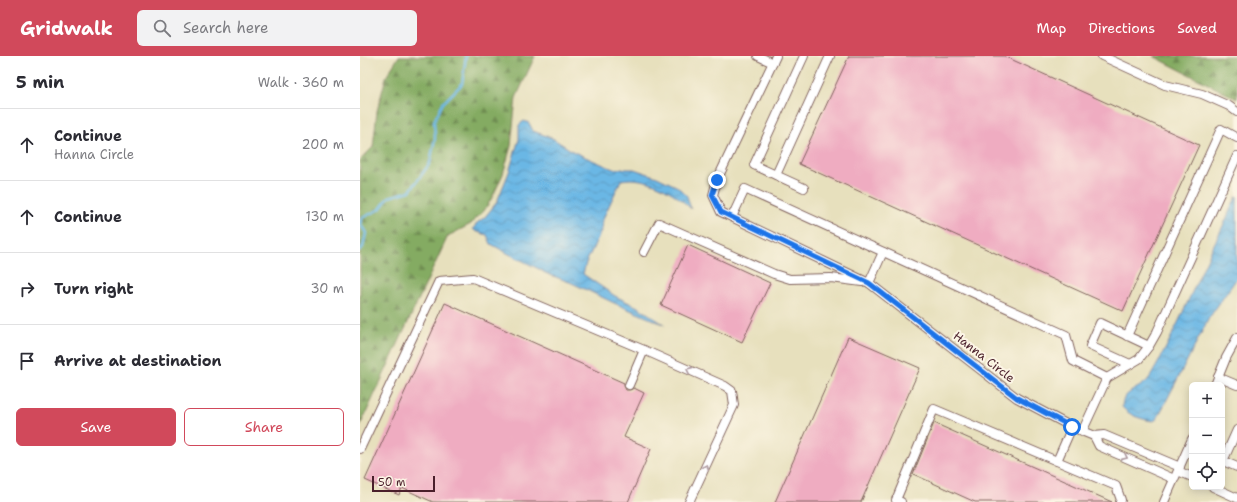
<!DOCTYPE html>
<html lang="en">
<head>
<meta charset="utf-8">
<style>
	:root { --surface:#fff; --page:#f2f2f3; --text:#2b2b33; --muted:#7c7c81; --line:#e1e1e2; --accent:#d1495b }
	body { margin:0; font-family:"Shantell Sans",sans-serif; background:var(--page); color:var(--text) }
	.controls { position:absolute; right:12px; bottom:12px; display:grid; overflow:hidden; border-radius:6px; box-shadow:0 2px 10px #0003 }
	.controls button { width:36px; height:36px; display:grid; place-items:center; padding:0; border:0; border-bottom:1px solid var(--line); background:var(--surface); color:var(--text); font:20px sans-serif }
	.scale { position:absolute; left:12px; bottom:10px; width:63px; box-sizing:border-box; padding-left:4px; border:2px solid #4a1f2b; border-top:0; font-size:11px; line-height:14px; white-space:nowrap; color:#4a1f2b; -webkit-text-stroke:3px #fcf5e5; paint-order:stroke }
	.stop { position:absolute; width:12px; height:12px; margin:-9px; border:3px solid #1a73e8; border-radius:50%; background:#fff }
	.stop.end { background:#1a73e8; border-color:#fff; box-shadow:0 1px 4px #0008 }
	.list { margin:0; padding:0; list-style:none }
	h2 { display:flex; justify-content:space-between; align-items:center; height:52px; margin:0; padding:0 16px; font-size:17px }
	h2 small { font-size:13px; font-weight:400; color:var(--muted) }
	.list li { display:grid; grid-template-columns:26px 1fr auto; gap:12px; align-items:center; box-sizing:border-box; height:72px; padding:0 16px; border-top:1px solid var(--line) }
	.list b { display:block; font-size:15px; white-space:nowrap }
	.list p { margin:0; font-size:13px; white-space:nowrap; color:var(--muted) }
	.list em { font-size:13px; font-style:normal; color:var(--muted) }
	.actions { display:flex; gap:8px; padding:12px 16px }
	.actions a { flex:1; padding:9px 0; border:1px solid var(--accent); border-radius:6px; text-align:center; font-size:14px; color:var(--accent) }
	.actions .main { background:var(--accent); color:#fff }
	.icon { flex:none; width:22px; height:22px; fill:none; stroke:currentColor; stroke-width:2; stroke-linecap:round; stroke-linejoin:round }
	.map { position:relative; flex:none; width:877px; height:446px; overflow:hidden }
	header { display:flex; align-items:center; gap:24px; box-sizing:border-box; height:56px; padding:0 20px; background:var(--accent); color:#fff }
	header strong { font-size:19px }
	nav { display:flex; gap:22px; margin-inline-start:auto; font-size:14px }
	.search { width:280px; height:36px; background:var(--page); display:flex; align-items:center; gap:10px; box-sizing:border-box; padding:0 14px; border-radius:6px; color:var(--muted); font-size:15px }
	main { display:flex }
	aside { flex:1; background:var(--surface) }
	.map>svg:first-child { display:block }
</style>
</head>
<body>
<header>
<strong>Gridwalk</strong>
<div class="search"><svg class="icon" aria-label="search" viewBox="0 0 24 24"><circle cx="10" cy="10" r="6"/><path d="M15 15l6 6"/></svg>Search here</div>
<nav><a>Map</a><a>Directions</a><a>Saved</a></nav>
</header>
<main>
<aside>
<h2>5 min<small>Walk · 360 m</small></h2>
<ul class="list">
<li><svg class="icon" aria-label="ahead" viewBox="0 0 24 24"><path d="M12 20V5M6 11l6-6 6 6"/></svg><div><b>Continue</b><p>Hanna Circle</p></div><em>200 m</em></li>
<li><svg class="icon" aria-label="ahead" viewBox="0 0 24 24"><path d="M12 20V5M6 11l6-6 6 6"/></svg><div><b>Continue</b></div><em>130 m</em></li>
<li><svg class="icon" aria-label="right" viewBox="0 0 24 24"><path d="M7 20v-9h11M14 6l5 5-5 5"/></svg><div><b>Turn right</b></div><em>30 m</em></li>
<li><svg class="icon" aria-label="arrive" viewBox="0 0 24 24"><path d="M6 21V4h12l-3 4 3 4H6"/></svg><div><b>Arrive at destination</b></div></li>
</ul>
<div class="actions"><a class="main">Save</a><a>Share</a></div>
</aside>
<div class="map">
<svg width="877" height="446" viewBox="0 0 877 446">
	<defs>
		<pattern id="forest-firs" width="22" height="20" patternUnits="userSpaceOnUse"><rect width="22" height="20" fill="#84ab62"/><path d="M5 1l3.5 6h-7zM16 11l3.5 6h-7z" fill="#6e8b51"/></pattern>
		<pattern id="water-waves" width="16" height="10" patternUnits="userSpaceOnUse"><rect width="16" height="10" fill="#6bb7e5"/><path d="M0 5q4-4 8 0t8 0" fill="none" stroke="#5a94ba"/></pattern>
	</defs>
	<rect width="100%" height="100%" fill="#fcf5e5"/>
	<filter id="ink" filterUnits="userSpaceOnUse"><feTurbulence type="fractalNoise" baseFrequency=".025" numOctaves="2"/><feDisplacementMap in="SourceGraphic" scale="8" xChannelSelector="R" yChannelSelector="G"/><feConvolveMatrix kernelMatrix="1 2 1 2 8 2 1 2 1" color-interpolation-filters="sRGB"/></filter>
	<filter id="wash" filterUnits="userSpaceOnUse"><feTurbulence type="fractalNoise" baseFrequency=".012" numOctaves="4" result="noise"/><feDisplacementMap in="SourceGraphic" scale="16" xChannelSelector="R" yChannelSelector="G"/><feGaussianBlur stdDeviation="0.9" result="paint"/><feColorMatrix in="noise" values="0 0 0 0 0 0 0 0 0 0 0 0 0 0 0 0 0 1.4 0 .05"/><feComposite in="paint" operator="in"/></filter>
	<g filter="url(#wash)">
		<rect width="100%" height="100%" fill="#e7e0bd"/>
		<g fill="url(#forest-firs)" stroke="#676546">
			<path d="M39 0H175L156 42 151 90 143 118 133 140 124 155 111 168 88 180 0 370V104L13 91 17 55 26 21Z"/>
			<path d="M793 0H877V43Z"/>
		</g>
		<g fill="url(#water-waves)" stroke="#5a6b88">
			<path d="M164 65 169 67 173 75 192 82 214 96 253 113H274L297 121 318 131 327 140 331 153C314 135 286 119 261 124L242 165 241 175 226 207 223 218 255 240 278 251 305 269 254 247 212 227 185 217 179 213 149 198 131 188 127 179 115 175 113 173 117 167 125 161 137 146 149 116 159 83V69Z"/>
			<path d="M877 140V222L849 262 797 363 793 365C781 363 770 360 762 351 762 337 774 335 783 328 790 324 793 315 797 309 821 264 840 216 863 170 868 160 871 150 877 140Z"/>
		</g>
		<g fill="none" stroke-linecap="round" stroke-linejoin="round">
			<path stroke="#6bb7e5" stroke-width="2.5" d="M0 194 3 191 6 177 0 167 2 162 20 153 29 141 50 135 70 107 75 82 74 65 83 47 102 28 106 0"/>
		</g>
		<g id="blocks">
			<g fill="#efacc1">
				<path d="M489 0H644L839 89 763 255 439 108Z"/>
				<path d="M328 189 410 227 382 286 301 249Z"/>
				<path d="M85 247 264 327V330L266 334H270L274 332 284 337 264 381 291 393 268 446H73L42 432 39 439 5 424Z"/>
				<path d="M488 281 560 312 501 446H415Z"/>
				<path d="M574 367 752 446H615L553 418Z"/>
			</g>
		</g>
	</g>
	<g filter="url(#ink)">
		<use href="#blocks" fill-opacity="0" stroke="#81635e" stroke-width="1"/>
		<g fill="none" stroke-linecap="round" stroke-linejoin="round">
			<g stroke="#81635e" stroke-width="10">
				<g id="minor">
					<path d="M398 0 413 7"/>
					<path d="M416 0 357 124 353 139 361 156 509 227 657 342 712 371 734 380 744 379 820 411"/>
					<path d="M444 0 394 109 444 132"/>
					<path d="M742 0 805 29 842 38 869 50 877 56"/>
					<path d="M416 119 470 0"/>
					<path d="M372 161 385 133 706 279 713 305 747 322"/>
					<path d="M284 196 299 167 414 218 430 223 471 222 502 226"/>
					<path d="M509 227 523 196"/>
					<path d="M767 280 861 73 877 82"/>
					<path d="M770 308 730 290 740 267 789 290"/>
					<path d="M858 321 877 329"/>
					<path d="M269 329 284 294"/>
					<path d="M855 329 866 302 877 282"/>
					<path d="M877 374 863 405 877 411"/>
					<path d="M722 376 747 322 779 303 789 290 797 276 877 100"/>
					<path d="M734 380 739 390 814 423"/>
					<path d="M0 393 79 225 113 222 284 294 365 330 372 335 374 349 329 446"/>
					<path d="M697 405 712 371"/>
					<path d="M818 415 832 421"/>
					<path d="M853 431 877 442"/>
					<path d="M541 446 536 444 574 353 756 430 761 444 760 446"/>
					<path d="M804 446 832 383"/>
				</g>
			</g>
			<use href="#minor" stroke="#fff" stroke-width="8"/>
		</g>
		<defs><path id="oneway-chevron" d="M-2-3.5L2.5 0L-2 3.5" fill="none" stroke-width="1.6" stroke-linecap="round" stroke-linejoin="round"/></defs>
		<g stroke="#ae9aa0">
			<use href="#oneway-chevron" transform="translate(329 314) rotate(-156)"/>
			<use href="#oneway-chevron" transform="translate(765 401) rotate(24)"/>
			<use href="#oneway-chevron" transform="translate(346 411) rotate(-65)"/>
		</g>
	</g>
	<g fill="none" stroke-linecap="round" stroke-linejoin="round" filter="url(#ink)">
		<path stroke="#1a73e8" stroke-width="5" d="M357 124 352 139 361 156 509 227 657 342 712 371"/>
	</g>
	<g text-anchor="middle" stroke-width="4" stroke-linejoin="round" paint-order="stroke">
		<g font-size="12" fill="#4a1f2b" stroke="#fcf5e5">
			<text transform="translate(624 301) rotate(38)" y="4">Hanna Circle</text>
		</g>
	</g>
</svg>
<div class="controls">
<button>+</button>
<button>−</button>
<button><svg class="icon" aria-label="locate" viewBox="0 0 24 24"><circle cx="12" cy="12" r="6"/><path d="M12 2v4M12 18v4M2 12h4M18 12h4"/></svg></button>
</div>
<div class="scale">50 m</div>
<div class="stop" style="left:712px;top:371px"></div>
<div class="stop end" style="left:357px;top:124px"></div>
</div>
</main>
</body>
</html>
